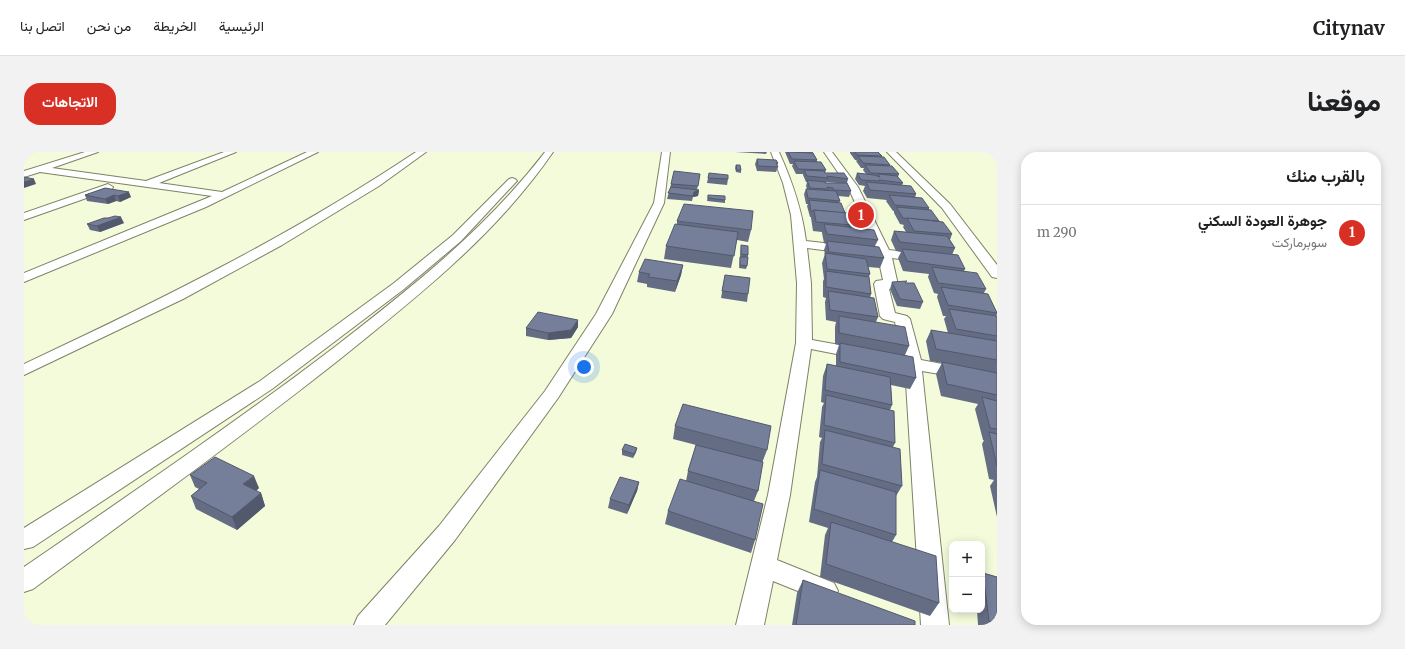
<!DOCTYPE html>
<html lang="ar">
<head>
<meta charset="utf-8">
<style>
	:root { --surface:#fff; --page:#f2f2f2; --text:#202124; --muted:#757577; --line:#e0e0e0; --accent:#d93025 }
	body { margin:0; font-family:Merriweather,Vazirmatn,serif; background:var(--page); color:var(--text); direction:rtl }
	.controls { position:absolute; right:12px; bottom:12px; display:grid; overflow:hidden; border-radius:8px; box-shadow:0 2px 10px #0003 }
	.controls button { width:36px; height:36px; display:grid; place-items:center; padding:0; border:0; border-bottom:1px solid var(--line); background:var(--surface); color:var(--text); font:20px sans-serif }
	.you { position:absolute; left:560px; top:215px; width:14px; height:14px; margin:-10px; border:3px solid #fff; border-radius:50%; background:#1a73e8; box-shadow:0 0 0 6px #1a73e833 }
	.badge { display:grid; place-items:center; width:26px; height:26px; border-radius:50%; background:var(--accent); color:#fff; font-size:13px; font-weight:700 }
	.pin { position:absolute; translate:-50% -50%; border:2px solid #fff; box-shadow:0 1px 4px #0006 }
	.list { margin:0; padding:0; list-style:none }
	h2 { display:flex; justify-content:space-between; align-items:center; height:52px; margin:0; padding:0 16px; font-size:17px }
	h2 small { font-size:13px; font-weight:400; color:var(--muted) }
	.list li { display:grid; grid-template-columns:26px 1fr auto; gap:12px; align-items:center; box-sizing:border-box; height:56px; padding:0 16px; border-top:1px solid var(--line) }
	.list b { display:block; font-size:15px; white-space:nowrap }
	.list p { margin:0; font-size:13px; white-space:nowrap; color:var(--muted) }
	.list em { font-size:13px; font-style:normal; color:var(--muted) }
	.map { position:relative; flex:none; width:973px; height:473px; overflow:hidden; direction:ltr; border-radius:16px }
	header { display:flex; align-items:center; gap:24px; box-sizing:border-box; height:56px; padding:0 20px; background:var(--surface); border-bottom:1px solid var(--line) }
	header strong { font-size:19px }
	nav { display:flex; gap:22px; margin-inline-start:auto; font-size:14px }
	.intro { display:flex; align-items:center; justify-content:space-between; box-sizing:border-box; height:96px; padding:0 24px }
	h1 { margin:0; font-size:28px }
	.button { padding:10px 18px; border-radius:16px; background:var(--accent); color:#fff; font-size:14px; font-weight:700 }
	main { display:flex; gap:24px; padding:0 24px }
	aside { flex:1; background:var(--surface); border-radius:16px; box-shadow:0 2px 10px #0003 }
	.map>svg:first-child { display:block }
</style>
</head>
<body>
<header>
<strong>Citynav</strong>
<nav><a>الرئيسية</a><a>الخريطة</a><a>من نحن</a><a>اتصل بنا</a></nav>
</header>
<div class="intro"><h1>موقعنا</h1><a class="button">الاتجاهات</a></div>
<main>
<aside>
<h2>بالقرب منك<small></small></h2>
<ul class="list">
<li><span class="badge">1</span><div><b>جوهرة العودة السكني</b><p>سوبرماركت</p></div><em>290 m</em></li>
</ul>
</aside>
<div class="map">
<svg width="973" height="473" viewBox="0 0 973 473">
	<rect width="100%" height="100%" fill="#f3fbdb"/>
	<g fill="none" stroke-linecap="round" stroke-linejoin="round">
		<g stroke="#7c8366" stroke-width="2">
			<g id="minor">
				<path d="M61 0H74L28 16 122 29 200 0H212L135 31 198 40 283 0H294L182 55 0 130V121L188 44 16 20 0 25V19Z"/>
				<path d="M392 0H402L355 34 258 93 159 147 0 223V212C135 149 268 83 392 0Z"/>
				<path d="M521 0H529C472 83 394 144 316 207 216 286 112 361 9 437L0 440V415C105 343 211 271 312 194 388 135 462 77 521 0Z"/>
				<path d="M638 0H646L640 51 588 162 534 246 431 388 361 473H330L334 464 415 374 521 239 572 162 630 51Z"/>
				<path d="M747 0H755C768 29 778 57 782 89L852 97 824 35 800 0H808L834 35 865 98 899 102 905 106 899 110 868 106 874 133 872 136 865 137 871 161 883 164 886 167 897 208 945 217 948 221 945 225 939 226 898 219 925 473H897L881 215 875 214 873 210 875 206 879 205 871 170 859 167 856 164 850 132 852 129 859 128 854 105 783 96 787 131 788 188 838 197 844 198 846 202 844 206 838 207 787 197 766 343 753 408 810 431 814 439 810 447 801 450 749 429 740 473H712L744 343 772 191 773 131 767 63 759 31Z"/>
				<path d="M863 0H872L926 52 973 113V126L968 125 918 56Z"/>
				<path d="M488 26 491 27 493 29 491 31 437 89 380 137 248 237 9 395 0 397V376L236 229 370 131 429 83 485 27Z"/>
				<path d="M84 32 89 35 88 37 0 68V61Z"/>
			</g>
		</g>
		<use href="#minor" fill="#fff" fill-rule="evenodd"/>
	</g>
	<g fill="#656d84" fill-rule="evenodd">
		<path d="M711 0H743L742 2Z"/>
		<path d="M761 0H789V1L793 8V10L802 18 801 21 824 27 823 31 827 39 825 45 814 44 816 49 815 51 828 73 827 75 854 88 851 94 860 106 856 116 844 115 846 122 845 125 847 142 846 146 854 165 852 170 885 194 881 203 892 226 886 237 867 233 868 253 866 258 871 291 869 295 878 334 872 344V383L868 390 915 451 906 464 796 425 801 383 804 376 785 370 791 330 793 325 796 290 798 286 795 285 798 255 800 251 797 250 799 224 803 212 812 214V202L815 193 811 192V175L812 170 802 168 801 150 802 146 799 145V129L800 127 798 111 801 102 800 98 802 92 800 91 798 81V80L789 79 787 66V65H786L783 54 784 52H782L780 42 782 37H783L782 34 783 30H782L779 23V22H772L768 14 769 12H766ZM803 30 814 31H801Z"/>
		<path d="M826 0H854L858 4V5L866 13V14L875 22 874 25 879 31 878 33 892 42 891 46 905 56V58L915 69 928 82 926 88 931 96 928 103 941 117 940 119 962 137 960 141 973 160V162L972 164H973V365L966 334 970 328 965 327 958 292 960 288H959L951 257 954 252 917 244 912 222 918 211 906 209 902 189 907 178 924 181 920 167 922 164H919L913 145 914 142 910 141 904 125 905 122 879 119 874 106 877 100 872 99 867 88 870 79 882 80 879 75 880 73 876 72 870 61V59H869L862 49 863 48 843 46 839 39 841 34 835 33 831 27 833 21 842 22 839 18 840 16H837L832 9 833 8H831L826 1Z"/>
		<path d="M733 7 754 11 753 14 754 15 752 20 733 19 731 12Z"/>
		<path d="M712 13 717 18V21L712 20 711 16Z"/>
		<path d="M685 21 704 27 703 33 683 31Z"/>
		<path d="M676 22 673 38H675L674 44 669 45 668 49 643 47 647 32Z"/>
		<path d="M81 36 107 45 96 50 92 49 84 52 63 49 61 43Z"/>
		<path d="M684 43 701 48V51L683 49Z"/>
		<path d="M84 66 100 71 76 80 66 78 63 72Z"/>
		<path d="M653 69 727 78 724 90 713 88 707 116 640 107 642 94 653 73Z"/>
		<path d="M717 93 724 103 723 114 722 117 715 116Z"/>
		<path d="M659 113 657 123 651 140 623 135V132L613 130 615 120Z"/>
		<path d="M701 123 724 142 723 150 697 146Z"/>
		<path d="M868 130 899 150 896 157 873 154 866 137Z"/>
		<path d="M554 175 547 186 524 188 502 184V176Z"/>
		<path d="M651 274 743 298 738 311 734 339 730 349 731 388 727 401 641 372 644 359 662 329 664 319 672 293 649 287Z"/>
		<path d="M613 296 612 300 609 306 598 303V298Z"/>
		<path d="M166 323 235 336 232 339 237 341 241 354 213 378 172 357 167 344 175 337 171 335Z"/>
		<path d="M615 330 613 339 603 362 584 356 586 347Z"/>
		<path d="M959 421 973 425V473H954L953 458H958V423Z"/>
		<path d="M779 428 891 473H768L773 441Z"/>
	</g>
	<g fill="#53596c">
		<path d="M676 22 673 39 675 38 674 44 669 45 670 40 673 39Z"/>
		<path d="M10 27 12 32 0 36V30Z"/>
		<path d="M105 40 107 45 96 50 94 44Z"/>
		<path d="M90 43 92 49 84 52 81 47Z"/>
		<path d="M97 65 100 71 76 80 73 74Z"/>
		<path d="M659 113 657 123 651 140 653 129Z"/>
		<path d="M554 168V175L547 186 524 188V181Z"/>
		<path d="M613 296 612 300 609 306 610 302Z"/>
		<path d="M230 324 235 336 224 345 219 332Z"/>
		<path d="M615 330 613 339 603 362 605 353Z"/>
		<path d="M237 341 241 354 213 378 208 365Z"/>
	</g>
	<g fill="#767f9a" stroke="#53596c">
		<path d="M764 0 789 1 793 8 768 7Z"/>
		<path d="M831 0H854L858 4 833 3Z"/>
		<path d="M834 4 860 5 866 13 839 11Z"/>
		<path d="M733 7 752 8 754 11H752L754 15 734 14Z"/>
		<path d="M770 9 797 10 802 18 774 17Z"/>
		<path d="M712 13H716L717 18H713Z"/>
		<path d="M841 13 868 14 875 22 847 21Z"/>
		<path d="M780 18 800 19 801 21H820L824 27 803 24 804 26 783 24Z"/>
		<path d="M650 19 676 22 674 34 647 32Z"/>
		<path d="M685 21 704 23V27L684 26Z"/>
		<path d="M833 21 850 23 856 25 854 22 873 24 879 31 855 28 856 29 837 28Z"/>
		<path d="M0 25 10 27 0 30Z"/>
		<path d="M783 28 801 30V31H823L827 39 810 38 809 36 803 35 804 37 786 36Z"/>
		<path d="M842 30 887 34 892 42 846 38Z"/>
		<path d="M647 35 675 38 670 40 669 44 644 41Z"/>
		<path d="M81 36 105 40 94 44 90 43 81 47 61 43Z"/>
		<path d="M782 37 812 39 816 49 784 46Z"/>
		<path d="M684 43 701 44V48L684 46Z"/>
		<path d="M865 43 898 46 905 56 871 53Z"/>
		<path d="M785 48 817 51 821 61 790 58 789 59H787Z"/>
		<path d="M660 52 729 59 727 78 653 69Z"/>
		<path d="M872 55 907 58 915 69 879 66Z"/>
		<path d="M790 58 824 61 828 73 792 70Z"/>
		<path d="M91 64 97 65 73 74 63 72 80 66H84Z"/>
		<path d="M883 66 919 70 928 82 890 79Z"/>
		<path d="M651 72 714 80 710 104 642 94Z"/>
		<path d="M800 72 850 78 854 88 803 82Z"/>
		<path d="M870 79 923 84 931 96 876 90Z"/>
		<path d="M803 89 855 95 860 106 805 100Z"/>
		<path d="M717 93 724 94V103L717 102Z"/>
		<path d="M878 97 934 103 941 117 883 109Z"/>
		<path d="M801 101 842 107 846 122 803 117Z"/>
		<path d="M716 105H724L723 114 716 113Z"/>
		<path d="M621 107 659 113 653 129 624 125 626 122 615 120Z"/>
		<path d="M908 115 953 121 962 137 914 131Z"/>
		<path d="M802 119 845 125 847 142 802 135Z"/>
		<path d="M701 123 726 126 724 142 698 139Z"/>
		<path d="M883 129 881 131H890L899 150 876 147 868 130Z"/>
		<path d="M917 135 964 142 973 161 924 153Z"/>
		<path d="M804 139 850 146 854 165 806 158Z"/>
		<path d="M925 157 973 164V184L932 177Z"/>
		<path d="M514 160 554 168 547 178 524 181 502 176Z"/>
		<path d="M815 164 881 175 885 194 815 181Z"/>
		<path d="M907 178 973 189V208L912 197Z"/>
		<path d="M816 191 889 205 892 226 816 210Z"/>
		<path d="M918 210 973 221V243L923 232Z"/>
		<path d="M803 212 866 225 868 253 801 238Z"/>
		<path d="M802 243 870 259 871 291 800 273Z"/>
		<path d="M958 245 973 249V277L966 276Z"/>
		<path d="M659 252 747 274 743 298 651 274Z"/>
		<path d="M801 278 876 297 878 334 798 312Z"/>
		<path d="M965 280 973 282V314Z"/>
		<path d="M601 292 613 296 610 302 598 298Z"/>
		<path d="M672 293 739 310 734 339 664 319Z"/>
		<path d="M191 305 230 324 219 332 237 341 208 365 167 344 183 331 166 323Z"/>
		<path d="M796 318 872 340V383L790 357Z"/>
		<path d="M596 325 615 330 605 353 586 347Z"/>
		<path d="M656 327 739 352 731 388 644 359Z"/>
		<path d="M807 370 912 404 915 451 802 412Z"/>
		<path d="M959 421 973 425V472L965 469Z"/>
		<path d="M779 428 891 469V473H772Z"/>
	</g>
</svg>
<div class="controls">
<button>+</button>
<button>−</button>
</div>
<div class="you"></div>
<div class="pin badge" style="left:837px;top:63px">1</div>
</div>
</main>
</body>
</html>
